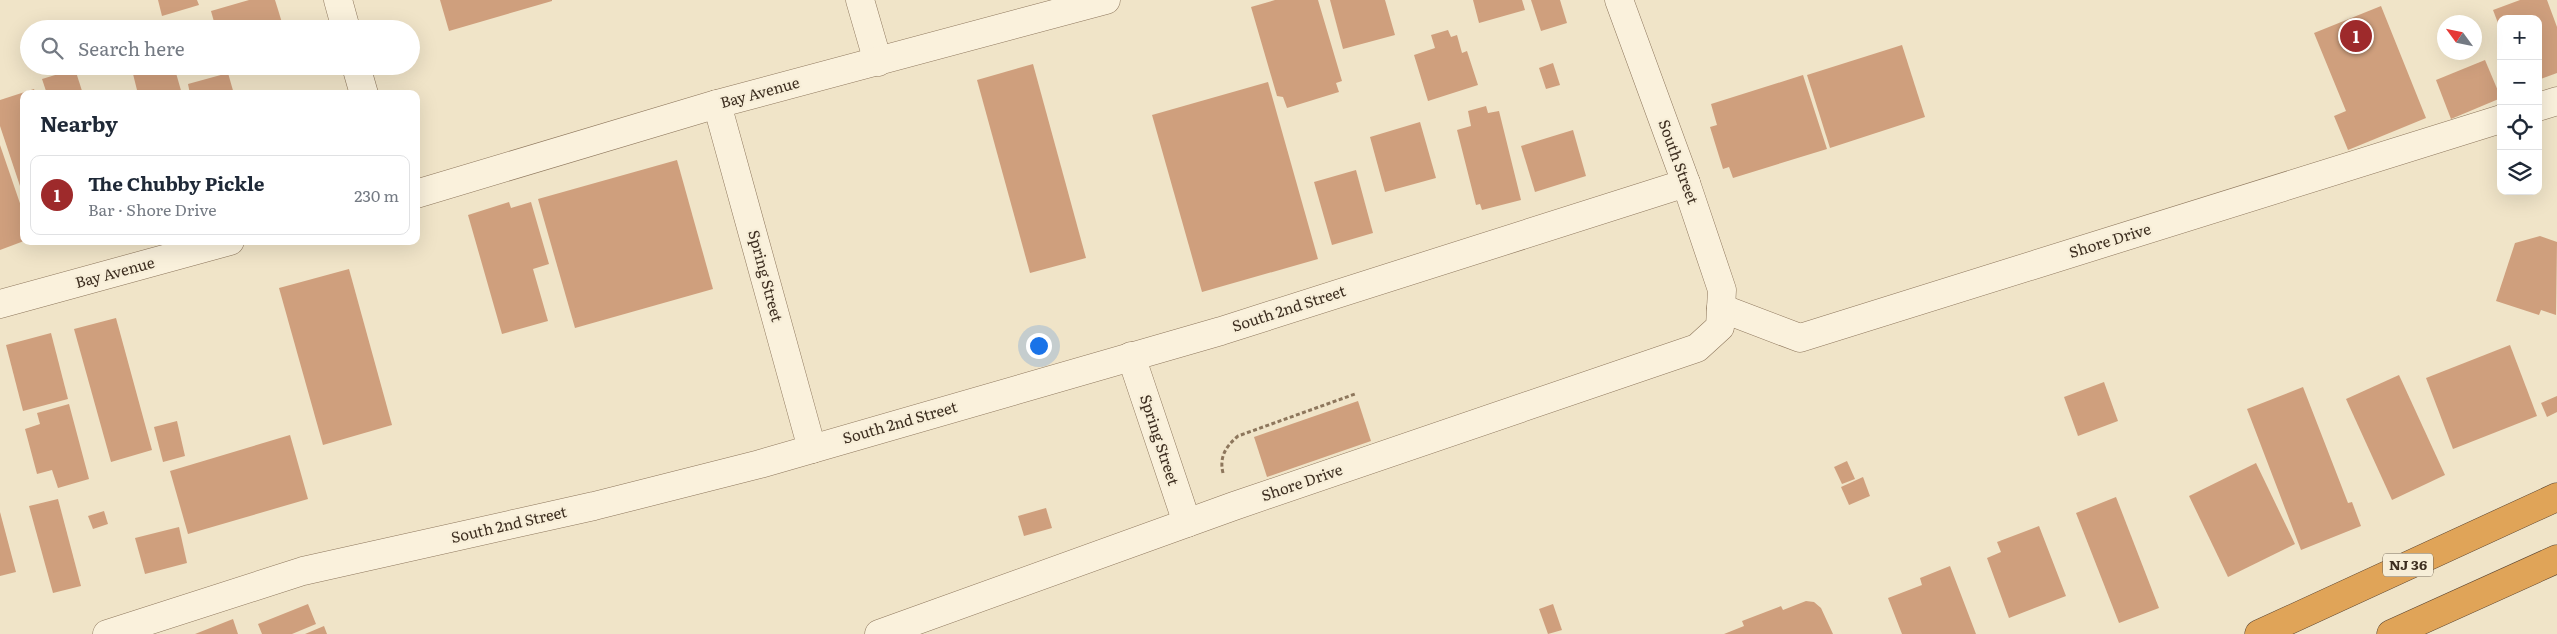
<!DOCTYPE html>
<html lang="en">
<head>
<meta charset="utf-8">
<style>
	:root { --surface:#fff; --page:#f6f6f7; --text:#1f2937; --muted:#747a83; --line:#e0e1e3; --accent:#9e2a2b }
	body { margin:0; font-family:Literata,serif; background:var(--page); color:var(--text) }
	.controls { position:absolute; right:15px; top:15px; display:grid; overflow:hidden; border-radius:10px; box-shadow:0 5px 20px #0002 }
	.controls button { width:45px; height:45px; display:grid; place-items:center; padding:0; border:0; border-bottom:1px solid var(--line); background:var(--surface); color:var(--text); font:25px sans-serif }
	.compass { position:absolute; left:2437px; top:15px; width:45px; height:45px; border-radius:50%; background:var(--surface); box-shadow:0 5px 20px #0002; rotate:303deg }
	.you { position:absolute; left:1038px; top:345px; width:18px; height:18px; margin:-12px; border:4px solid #fff; border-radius:50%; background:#1a73e8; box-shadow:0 0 0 8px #1a73e833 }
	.badge { display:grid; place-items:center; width:32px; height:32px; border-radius:50%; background:var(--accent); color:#fff; font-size:16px; font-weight:700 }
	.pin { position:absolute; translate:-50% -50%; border:2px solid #fff; box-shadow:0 1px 5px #0006 }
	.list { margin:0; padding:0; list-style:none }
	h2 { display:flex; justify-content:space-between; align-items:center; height:65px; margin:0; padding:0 20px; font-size:21px }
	h2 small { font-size:16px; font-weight:400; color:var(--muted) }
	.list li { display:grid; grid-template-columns:32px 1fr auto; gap:15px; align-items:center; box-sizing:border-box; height:80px; margin:0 10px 10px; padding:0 10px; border:1px solid var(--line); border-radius:10px }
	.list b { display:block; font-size:19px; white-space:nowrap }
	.list p { margin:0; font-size:16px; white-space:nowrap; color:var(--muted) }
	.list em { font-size:16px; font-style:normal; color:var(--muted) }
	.icon { flex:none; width:28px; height:28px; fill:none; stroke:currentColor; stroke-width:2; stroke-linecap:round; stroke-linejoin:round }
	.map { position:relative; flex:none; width:2557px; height:634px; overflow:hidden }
	.search { position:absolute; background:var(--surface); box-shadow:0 5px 20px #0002; left:20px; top:20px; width:400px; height:55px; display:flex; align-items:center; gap:12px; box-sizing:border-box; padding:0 18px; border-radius:28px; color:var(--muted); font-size:19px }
	.panel { position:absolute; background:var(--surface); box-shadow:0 5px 20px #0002; left:20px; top:90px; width:400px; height:155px; border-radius:10px }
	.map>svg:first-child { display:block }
</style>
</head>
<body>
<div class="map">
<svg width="2557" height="634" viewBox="0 0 2557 634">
	<rect width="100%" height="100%" fill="#f0e4c8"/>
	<g fill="#cf9f7d">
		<path d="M158 0H197L199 5 162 16Z"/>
		<path d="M249 0H275L284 29H216L211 11Z"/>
		<path d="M440 0H552V1L449 31Z"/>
		<path d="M1275 0H1318L1342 81 1336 83 1339 92 1287 108 1283 97 1277 96 1251 7Z"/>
		<path d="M1330 0H1385L1395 35 1343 49Z"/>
		<path d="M1473 0H1522L1525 10 1479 23Z"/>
		<path d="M1531 0H1560L1567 23 1541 31Z"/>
		<path d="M2520 0H2547L2557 27V73L2538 80V19H2501V31L2493 10Z"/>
		<path d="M2381 6 2426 118 2348 150 2334 116 2346 111 2314 33Z"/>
		<path d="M1448 30 1451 37 1457 35 1462 53 1467 51 1478 85 1428 101 1414 55 1435 48 1431 35Z"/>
		<path d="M1902 45 1925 117 1830 148 1807 75Z"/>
		<path d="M2485 60 2501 98 2451 119 2436 80Z"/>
		<path d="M1553 63 1560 85 1546 89 1539 68Z"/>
		<path d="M1033 64 1086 258 1030 273 977 80Z"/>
		<path d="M131 66H174L182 94H138Z"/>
		<path d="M75 69 83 94H47L42 79Z"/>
		<path d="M228 73 234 94H190L188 84Z"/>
		<path d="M1803 75 1827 149 1733 178 1729 167 1723 169 1710 127 1717 125 1711 104Z"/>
		<path d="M1268 82 1318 259 1202 292 1152 115Z"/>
		<path d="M34 89 36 94H24L23 195 0 126V100Z"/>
		<path d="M1486 106 1488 113 1499 111 1521 200 1482 210 1480 204 1476 205 1457 130 1471 126 1468 111Z"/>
		<path d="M1420 122 1436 178 1385 192 1370 137Z"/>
		<path d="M1573 130 1586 176 1535 192 1521 146Z"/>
		<path d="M0 145 24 215V241L0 250Z"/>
		<path d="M677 160 713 289 575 328 538 199Z"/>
		<path d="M1356 170 1373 233 1332 245 1314 182Z"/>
		<path d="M509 202 511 208 531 202 549 264 533 269 548 321 502 334 468 215Z"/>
		<path d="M2540 236 2557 242 2556 315 2541 310 2539 315 2496 301 2515 243Z"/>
		<path d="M349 269 392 425 323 445 279 288Z"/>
		<path d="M116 318 152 450 111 462 74 329Z"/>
		<path d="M51 333 68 399 23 411 6 345Z"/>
		<path d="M2510 345 2537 416 2453 449 2426 378Z"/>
		<path d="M2399 375 2445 475 2392 500 2346 399Z"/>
		<path d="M2104 382 2118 421 2078 436 2064 397Z"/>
		<path d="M2303 387 2348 503 2352 502 2361 526 2301 550 2247 409Z"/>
		<path d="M2557 396V412L2547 417 2541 403Z"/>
		<path d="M1358 401 1371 441 1267 477 1254 437Z"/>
		<path d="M69 404 89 479 58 488 52 470 37 474 25 429 40 424 37 413Z"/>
		<path d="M177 421 185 456 163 462 154 427Z"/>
		<path d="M290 435 308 499 188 534 170 471Z"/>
		<path d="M1847 461 1855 479 1842 484 1834 467Z"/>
		<path d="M2256 463 2295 544 2228 577 2189 496Z"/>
		<path d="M1863 477 1870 496 1849 505 1841 487Z"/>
		<path d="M2116 497 2159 608 2119 623 2076 513Z"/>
		<path d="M58 499 81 586 53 593 29 506Z"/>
		<path d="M1046 508 1052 528 1024 536 1018 516Z"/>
		<path d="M104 511 108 524 93 529 88 516Z"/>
		<path d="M0 512 16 572 0 576Z"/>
		<path d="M2039 526 2066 596 2009 618 1987 558 2001 552 1997 542Z"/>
		<path d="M179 527 187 563 145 574 135 538Z"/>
		<path d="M1950 566 1976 634H1902L1888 598 1922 585 1920 578Z"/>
		<path d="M1806 601 1814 602 1821 608 1833 634H1724L1744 626 1742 621 1781 606 1783 610Z"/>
		<path d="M308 604 316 624 292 634H262L258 624Z"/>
		<path d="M1553 604 1562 630 1548 634 1539 609Z"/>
		<path d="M233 619 238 634H195Z"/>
		<path d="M324 626 327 634H305Z"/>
	</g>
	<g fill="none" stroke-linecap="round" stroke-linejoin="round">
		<g stroke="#8d765c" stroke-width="29">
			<g id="minor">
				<path d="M338 0 346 29"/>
				<path d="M860 0 878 62"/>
				<path d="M356 66 364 94"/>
				<path d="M717 104 812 449"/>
				<path d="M2538 107 2557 101"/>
				<path d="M416 194 717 104 1106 0"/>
				<path d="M0 304 230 241"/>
				<path d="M1721 308 1800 338 2501 119"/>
				<path d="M1131 356 1187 523"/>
				<path d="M107 634 303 571 594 506 760 464 1221 331 1686 183"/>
				<path d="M879 634 1234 506 1697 348 1720 327 1722 290 1686 183 1619 0"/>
			</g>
		</g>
		<g stroke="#5b4430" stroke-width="29">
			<g id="highway">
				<path d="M2259 634 2557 497"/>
				<path d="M2391 634 2557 559"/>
			</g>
		</g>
		<path stroke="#8d765c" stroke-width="3" stroke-dasharray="4 2.5" stroke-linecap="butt" d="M1223 473C1219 457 1226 446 1238 436L1355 394"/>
		<use href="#minor" stroke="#faf1dc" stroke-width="28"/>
		<use href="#highway" stroke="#e0a458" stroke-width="28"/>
	</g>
	<g text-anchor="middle" stroke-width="4.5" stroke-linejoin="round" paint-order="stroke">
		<rect fill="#f7eed8" stroke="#756857" stroke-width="1" x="2383" y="553.5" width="50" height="23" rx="4"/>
		<g font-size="14" font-weight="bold" fill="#3d2e20">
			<text x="2408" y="570">NJ 36</text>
		</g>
		<g font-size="15" fill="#3d2e20" stroke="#f7eed8">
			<text transform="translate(760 93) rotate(-15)" y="5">Bay Avenue</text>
			<text transform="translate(1678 162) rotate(70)" y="5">South Street</text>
			<text transform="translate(2110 241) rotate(-17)" y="5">Shore Drive</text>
			<text transform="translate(115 273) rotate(-15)" y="5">Bay Avenue</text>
			<text transform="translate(765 276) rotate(75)" y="5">Spring Street</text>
			<text transform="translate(1289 309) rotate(-18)" y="5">South 2nd Street</text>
			<text transform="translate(900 423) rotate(-16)" y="5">South 2nd Street</text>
			<text transform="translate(1159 440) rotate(72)" y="5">Spring Street</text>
			<text transform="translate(1302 483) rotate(-19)" y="5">Shore Drive</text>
			<text transform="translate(509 525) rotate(-13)" y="5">South 2nd Street</text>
		</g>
	</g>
</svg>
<div class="controls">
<button>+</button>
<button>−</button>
<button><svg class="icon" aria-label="locate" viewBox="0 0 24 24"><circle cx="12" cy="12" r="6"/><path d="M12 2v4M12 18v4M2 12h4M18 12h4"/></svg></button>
<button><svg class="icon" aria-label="layers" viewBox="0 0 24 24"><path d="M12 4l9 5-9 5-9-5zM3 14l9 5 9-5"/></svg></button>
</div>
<svg class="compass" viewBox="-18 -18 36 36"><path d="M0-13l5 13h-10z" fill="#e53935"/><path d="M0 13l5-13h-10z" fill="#747a83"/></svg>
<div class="you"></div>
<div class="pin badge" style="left:2356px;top:36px">1</div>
<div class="search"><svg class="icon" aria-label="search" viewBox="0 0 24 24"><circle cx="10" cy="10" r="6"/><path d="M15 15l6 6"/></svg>Search here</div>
<section class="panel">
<h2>Nearby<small></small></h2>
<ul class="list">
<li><span class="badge">1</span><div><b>The Chubby Pickle</b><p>Bar · Shore Drive</p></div><em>230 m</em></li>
</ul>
</section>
</div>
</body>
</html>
